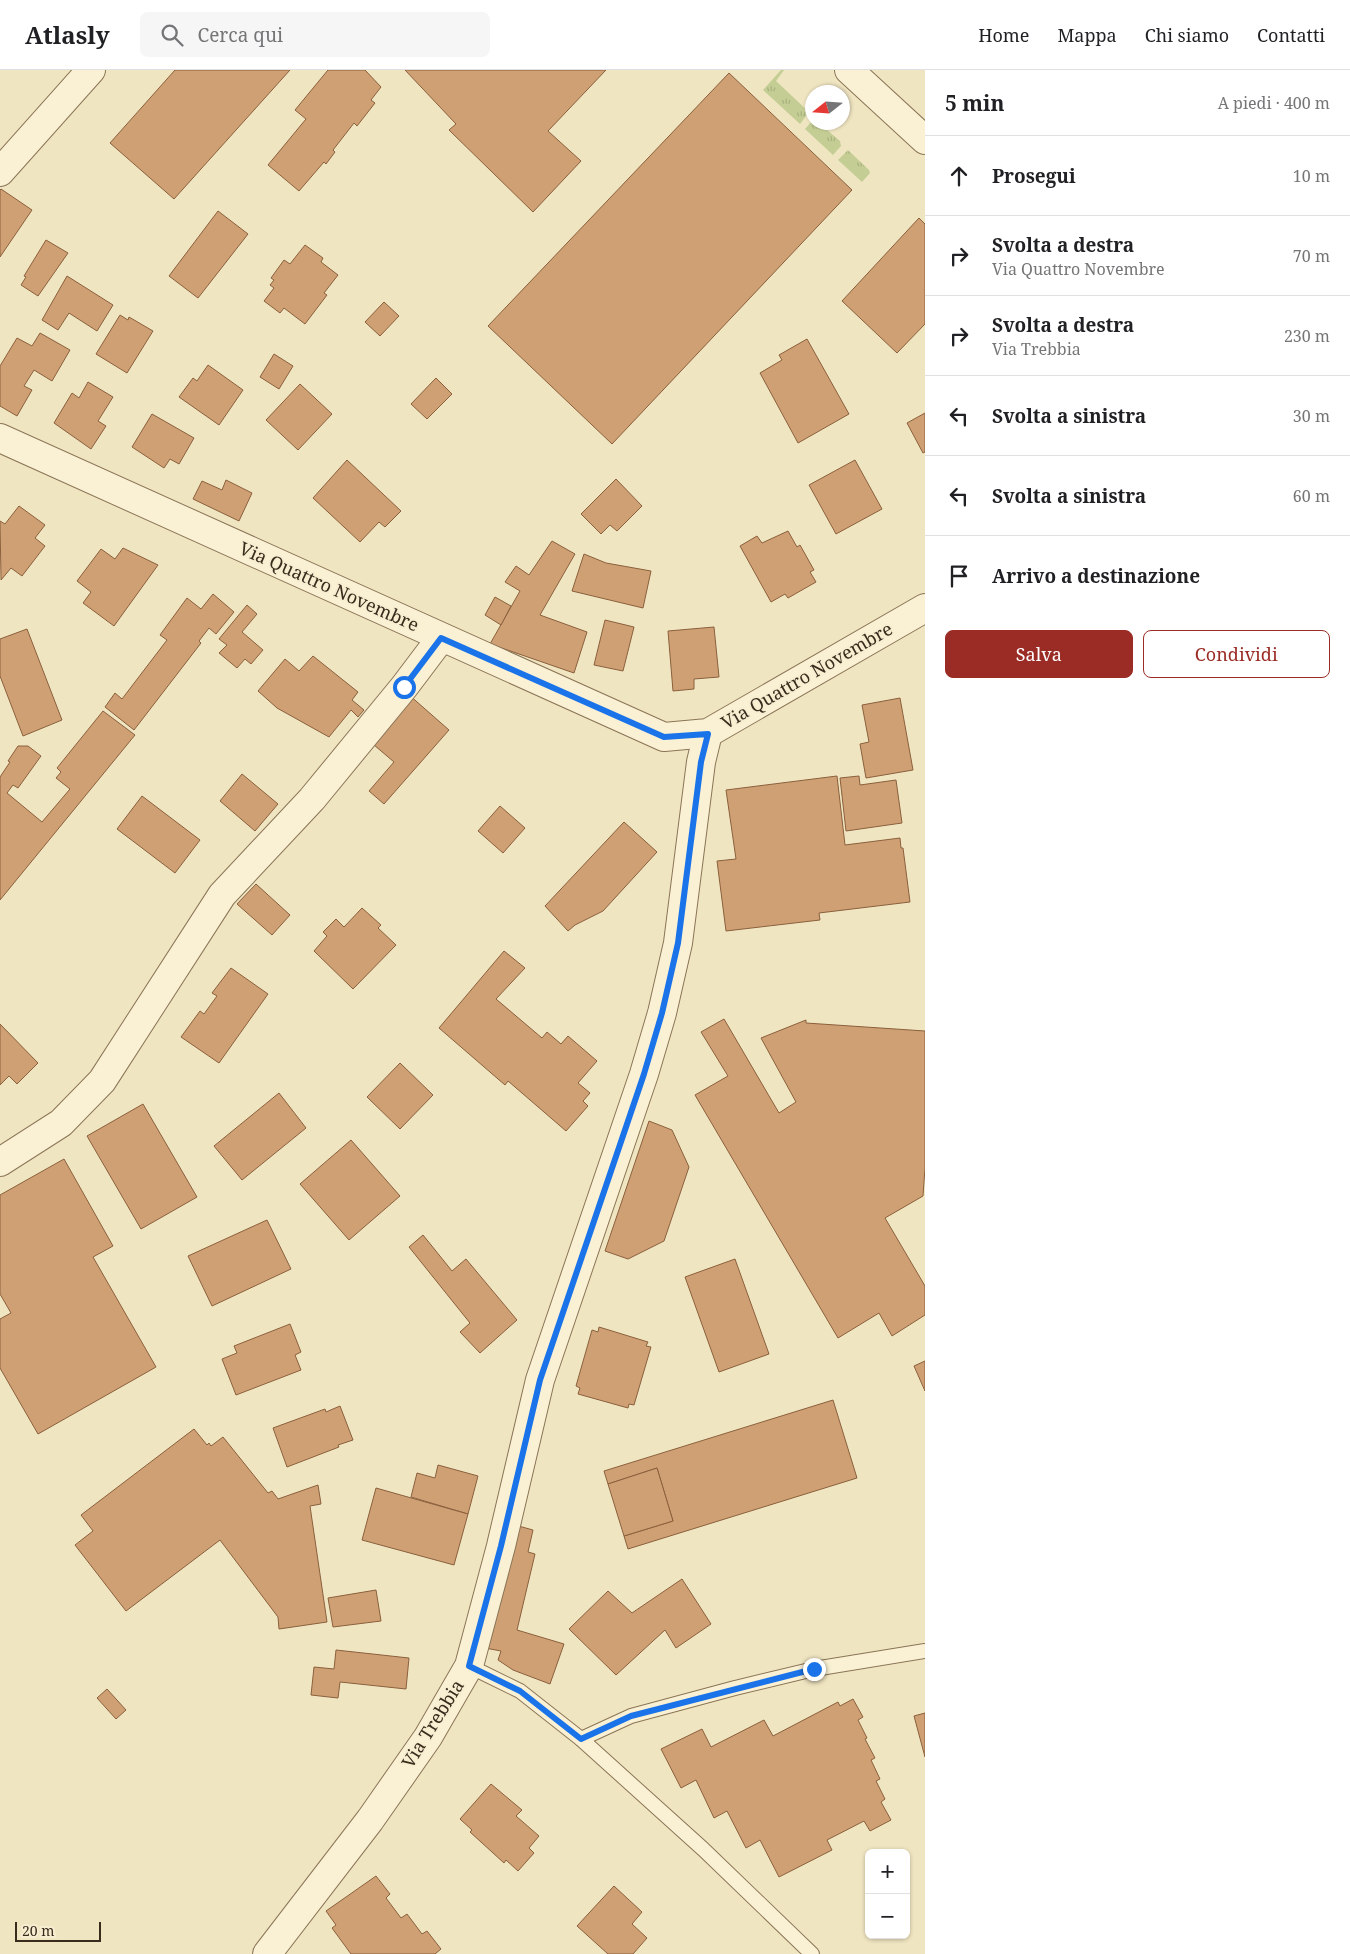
<!DOCTYPE html>
<html lang="it">
<head>
<meta charset="utf-8">
<style>
	:root { --surface:#fff; --page:#f6f6f6; --text:#202124; --muted:#757577; --line:#e0e0e0; --accent:#9b2c25 }
	body { margin:0; font-family:"Noto Serif",serif; background:var(--page); color:var(--text) }
	.controls { position:absolute; right:15px; bottom:15px; display:grid; overflow:hidden; border-radius:8px; box-shadow:0 1px 4px #0004 }
	.controls button { width:45px; height:45px; display:grid; place-items:center; padding:0; border:0; border-bottom:1px solid var(--line); background:var(--surface); color:var(--text); font:25px sans-serif }
	.compass { position:absolute; left:805px; top:15px; width:45px; height:45px; border-radius:50%; background:var(--surface); box-shadow:0 1px 4px #0004; rotate:253deg }
	.scale { position:absolute; left:15px; bottom:12px; width:86px; box-sizing:border-box; padding-left:5px; border:2px solid #392c1d; border-top:0; font-size:14px; line-height:18px; white-space:nowrap; color:#392c1d; -webkit-text-stroke:4px #f7eed1; paint-order:stroke }
	.stop { position:absolute; width:15px; height:15px; margin:-11px; border:4px solid #1a73e8; border-radius:50%; background:#fff }
	.stop.end { background:#1a73e8; border-color:#fff; box-shadow:0 1px 5px #0008 }
	.list { margin:0; padding:0; list-style:none }
	h2 { display:flex; justify-content:space-between; align-items:center; height:65px; margin:0; padding:0 20px; font-size:21px }
	h2 small { font-size:16px; font-weight:400; color:var(--muted) }
	.list li { display:grid; grid-template-columns:32px 1fr auto; gap:15px; align-items:center; box-sizing:border-box; height:80px; padding:0 20px; border-top:1px solid var(--line) }
	.list b { display:block; font-size:19px; white-space:nowrap }
	.list p { margin:0; font-size:16px; white-space:nowrap; color:var(--muted) }
	.list em { font-size:16px; font-style:normal; color:var(--muted) }
	.actions { display:flex; gap:10px; padding:15px 20px }
	.actions a { flex:1; padding:11px 0; border:1px solid var(--accent); border-radius:8px; text-align:center; font-size:18px; color:var(--accent) }
	.actions .main { background:var(--accent); color:#fff }
	.icon { flex:none; width:28px; height:28px; fill:none; stroke:currentColor; stroke-width:2; stroke-linecap:round; stroke-linejoin:round }
	.map { position:relative; flex:none; width:925px; height:1884px; overflow:hidden }
	header { display:flex; align-items:center; gap:30px; box-sizing:border-box; height:70px; padding:0 25px; background:var(--surface); border-bottom:1px solid var(--line) }
	header strong { font-size:24px }
	nav { display:flex; gap:28px; margin-inline-start:auto; font-size:18px }
	.search { width:350px; height:45px; background:var(--page); display:flex; align-items:center; gap:12px; box-sizing:border-box; padding:0 18px; border-radius:8px; color:var(--muted); font-size:19px }
	main { display:flex }
	aside { flex:1; background:var(--surface) }
	.map>svg:first-child { display:block }
</style>
</head>
<body>
<header>
<strong>Atlasly</strong>
<div class="search"><svg class="icon" aria-label="search" viewBox="0 0 24 24"><circle cx="10" cy="10" r="6"/><path d="M15 15l6 6"/></svg>Cerca qui</div>
<nav><a>Home</a><a>Mappa</a><a>Chi siamo</a><a>Contatti</a></nav>
</header>
<main>
<div class="map">
<svg width="925" height="1884" viewBox="0 0 925 1884">
	<defs>
		<pattern id="grass-tufts" width="24" height="20" patternUnits="userSpaceOnUse" patternTransform="scale(1.25)"><rect width="24" height="20" fill="#c4ce94"/><path d="M3 7l-1-3M5 7V3M7 7l1-3M15 17l-1-3M17 17v-4M19 17l1-3" fill="none" stroke="#a9b17f"/></pattern>
	</defs>
	<rect width="100%" height="100%" fill="#f0e5c1"/>
	<g fill="url(#grass-tufts)">
		<path d="M781 0H784L776 11 809 42 800 54 763 20Z"/>
		<path d="M812 51V52L819 53 840 71 841 76 833 85 805 59Z"/>
		<path d="M848 80 869 100 870 103 862 112 838 90Z"/>
	</g>
	<g fill="#d0a075" stroke="#8a603c">
		<path d="M290 0 174 129 110 73 175 0Z"/>
		<path d="M328 0H365L381 17 371 30 375 33 357 56 354 53 333 80 335 82 326 94 324 92 299 121 268 95 306 49 295 40Z"/>
		<path d="M405 0H606L548 61 581 91 533 142 449 60 456 54Z"/>
		<path d="M729 3 852 120 612 374 488 256Z"/>
		<path d="M1 119 32 140 0 187V120Z"/>
		<path d="M218 141 248 164 198 228 169 206Z"/>
		<path d="M919 148 925 154V254L897 283 842 231Z"/>
		<path d="M46 170 68 183 38 226 21 215 26 207 24 206Z"/>
		<path d="M305 175 323 188 321 192 338 205 324 223 327 225 305 254 284 238 280 243 264 231 274 218 270 215 274 210 271 208 284 190 290 194Z"/>
		<path d="M67 206 113 235 97 261 69 243 58 260 42 250Z"/>
		<path d="M384 232 399 246 380 266 365 252Z"/>
		<path d="M120 245 128 250 129 247 153 261 127 303 96 284Z"/>
		<path d="M40 263 70 280 52 311 34 300 24 316 32 320 17 346 0 336V296L17 268 32 276Z"/>
		<path d="M807 269 849 344 798 373 760 303 782 290 779 285Z"/>
		<path d="M274 284 293 296 279 319 260 307Z"/>
		<path d="M208 295 243 320 219 355 179 327 193 308 197 311Z"/>
		<path d="M436 308 452 324 427 349 411 334Z"/>
		<path d="M88 312 113 327 98 351 106 356 91 379 54 353 72 323 79 328Z"/>
		<path d="M300 314 332 344 298 380 266 350Z"/>
		<path d="M925 343V382L923 383 907 353Z"/>
		<path d="M152 344 194 368 179 394 170 389 164 398 132 377Z"/>
		<path d="M347 390 401 441 385 457 379 452 360 472 313 428Z"/>
		<path d="M855 390 882 439 836 464 809 415Z"/>
		<path d="M616 409 642 436 617 461 610 455 601 464 581 444Z"/>
		<path d="M226 410 252 423 239 451 193 429 202 411 222 420Z"/>
		<path d="M19 436 45 455 35 468 45 476 22 506 11 498 1 510 0 451 5 454Z"/>
		<path d="M788 461 797 477 800 475 814 500 810 502 816 512 788 528 785 524 771 532 740 476 757 466 762 473Z"/>
		<path d="M552 471 575 484 540 545 587 562 574 603 490 574 520 521 505 512 516 496 529 505Z"/>
		<path d="M123 478 158 495 114 556 83 533 91 522 77 511 101 479 115 489Z"/>
		<path d="M584 484 606 493 651 501 643 538 572 521Z"/>
		<path d="M213 524 234 542 216 564 209 558 199 571 201 573 134 660 105 637 115 623 122 629 167 570 160 565 187 528 201 539Z"/>
		<path d="M495 527 511 536 501 555 485 545Z"/>
		<path d="M247 535 257 544 242 562 263 580 251 594 245 589 237 598 219 583 227 575 219 569Z"/>
		<path d="M605 550 634 557 623 601 594 595Z"/>
		<path d="M714 557 719 607 694 609V619L673 621 668 561Z"/>
		<path d="M27 559 62 650 23 666 0 606V569Z"/>
		<path d="M313 586 358 622 352 630 364 640 358 647 351 640 329 667 277 638 258 621 285 589 299 601Z"/>
		<path d="M408 624 449 660 384 734 369 721 394 692 367 669Z"/>
		<path d="M900 628 913 700 866 708 860 674 869 672 862 635Z"/>
		<path d="M103 641 135 665 0 830V707L10 692 8 691 18 676H28L41 686 18 718 13 715 7 723 42 752 70 719 56 708 61 702 57 698Z"/>
		<path d="M242 704 278 734 255 761 220 731Z"/>
		<path d="M837 706 845 775 900 768 901 778H903L910 832 819 843 820 850 726 861 717 791 736 789 726 720Z"/>
		<path d="M859 706 860 715 896 710 902 753 846 761 840 708Z"/>
		<path d="M142 726 200 770 175 803 117 759Z"/>
		<path d="M500 736 525 758 503 783 478 761Z"/>
		<path d="M624 752 657 782 603 841 575 855 568 861 545 836Z"/>
		<path d="M256 814 290 845 272 865 237 834Z"/>
		<path d="M362 838 381 855 378 858 396 875 353 919 314 881 327 866 323 862 336 849 344 857Z"/>
		<path d="M504 881 525 898 496 929 542 968 547 962 561 974 568 966 597 991 578 1013 590 1023 583 1031 588 1036 566 1061 508 1011 505 1015 439 958Z"/>
		<path d="M231 898 268 924 219 993 181 967 200 941 204 944 217 926 212 923Z"/>
		<path d="M724 949 779 1043 796 1032 761 968 806 950V953L925 961V1098L923 1126 885 1148 925 1216V1245L892 1266 879 1243 838 1268 695 1025 728 1006 701 962Z"/>
		<path d="M0 954 38 993 17 1014 9 1006 0 1015Z"/>
		<path d="M400 993 433 1025 400 1059 367 1027Z"/>
		<path d="M279 1023 306 1058 242 1110 214 1076Z"/>
		<path d="M143 1034 197 1127 141 1159 87 1066Z"/>
		<path d="M649 1051 672 1060 689 1097 664 1171 628 1189 605 1181Z"/>
		<path d="M351 1070 400 1126 349 1170 300 1114Z"/>
		<path d="M64 1089 113 1176 93 1187 156 1297 38 1364 0 1298V1249L11 1243 0 1224V1125Z"/>
		<path d="M267 1150 291 1199 212 1236 188 1186Z"/>
		<path d="M423 1165 452 1201 466 1189 517 1250 480 1283 460 1262 470 1253 409 1177Z"/>
		<path d="M735 1189 769 1284 719 1302 685 1207Z"/>
		<path d="M290 1254 301 1282 295 1285 301 1300 236 1325 222 1289 237 1283 234 1276Z"/>
		<path d="M599 1257 648 1272 646 1276 651 1277 634 1335 629 1334 628 1338 578 1324 580 1318 576 1316 592 1260 598 1262Z"/>
		<path d="M925 1291V1321L914 1296Z"/>
		<path d="M833 1330 857 1408 628 1479 624 1466 673 1451 657 1398 608 1414 604 1401Z"/>
		<path d="M340 1336 353 1370 338 1375 339 1377 287 1397 273 1358 325 1339 326 1342Z"/>
		<path d="M194 1359 207 1375 209 1373 211 1376 223 1367 268 1423 272 1421 278 1429 318 1415 321 1434 310 1436 327 1552 279 1559 278 1547 220 1470 126 1541 75 1475 93 1461 81 1445Z"/>
		<path d="M438 1395 478 1406 468 1444 411 1427 417 1403 435 1408Z"/>
		<path d="M657 1398 673 1451 624 1466 608 1414Z"/>
		<path d="M376 1418 468 1444 454 1495 362 1470Z"/>
		<path d="M515 1455 533 1460 528 1482 535 1484 517 1560 564 1574 550 1614 513 1600 498 1590 501 1581 485 1578Z"/>
		<path d="M682 1509 711 1554 676 1578 665 1560 616 1605 569 1559 608 1521 632 1543Z"/>
		<path d="M376 1520 381 1551 333 1557 328 1528Z"/>
		<path d="M336 1580 409 1588 406 1619 340 1612 338 1628 311 1625 314 1597 334 1599Z"/>
		<path d="M107 1619 126 1640 116 1649 97 1628Z"/>
		<path d="M853 1629 863 1647 858 1650 867 1668 865 1669 875 1688 871 1690 880 1709 876 1711 885 1729 881 1732 891 1750 870 1761 864 1751 827 1770 832 1780 779 1807 760 1770 746 1778 727 1741 714 1748 696 1710 681 1718 661 1679 702 1659 711 1677 764 1650 773 1666 838 1632 840 1636Z"/>
		<path d="M925 1643V1687L914 1646Z"/>
		<path d="M491 1714 522 1740 516 1746 539 1766 529 1778 534 1783 518 1801 506 1790 504 1793 470 1762 472 1760 460 1749Z"/>
		<path d="M376 1806 390 1824 386 1828 401 1848 407 1844 422 1864 427 1861 441 1879 435 1884H351L332 1858 336 1855 326 1841Z"/>
		<path d="M614 1816 642 1842 632 1854 647 1868 633 1884H608L577 1856Z"/>
	</g>
	<g fill="none" stroke-linecap="round" stroke-linejoin="round">
		<g stroke="#8a7557" stroke-width="16">
			<g id="lane">
				<path d="M469 1596 520 1621 581 1669 703 1779 812 1884"/>
				<path d="M581 1669 631 1646 735 1618 814 1599 925 1581"/>
			</g>
		</g>
		<g stroke="#8a7557" stroke-width="30">
			<g id="street">
				<path d="M849 0 925 70"/>
				<path d="M0 102 91 0"/>
				<path d="M0 368 664 667 708 663 925 538"/>
				<path d="M0 1092 61 1053 102 1011 222 825 312 729 404 617 441 568"/>
				<path d="M267 1884 370 1750 428 1667 469 1596 501 1476 540 1310 644 1004 662 943 678 873 701 692 708 663"/>
			</g>
		</g>
		<use href="#lane" stroke="#faf1d4" stroke-width="14"/>
		<use href="#street" stroke="#faf1d4" stroke-width="28"/>
	</g>
	<g fill="none" stroke-linecap="round" stroke-linejoin="round">
		<path stroke="#1a73e8" stroke-width="6" d="M404 617 441 568 664 667 708 664 701 692 678 873 662 943 644 1004 540 1310 501 1476 469 1596 520 1621 581 1669 631 1646 814 1599"/>
	</g>
	<g text-anchor="middle" stroke-width="4" stroke-linejoin="round" paint-order="stroke">
		<g font-size="18" fill="#392c1d" stroke="#f7eed1">
			<text transform="translate(329 517) rotate(24)" y="6">Via Quattro Novembre</text>
			<text transform="translate(807 606) rotate(-30)" y="6">Via Quattro Novembre</text>
			<text transform="translate(433 1654) rotate(-58)" y="6">Via Trebbia</text>
		</g>
	</g>
</svg>
<div class="controls">
<button>+</button>
<button>−</button>
</div>
<svg class="compass" viewBox="-18 -18 36 36"><path d="M0-13l5 13h-10z" fill="#e53935"/><path d="M0 13l5-13h-10z" fill="#757577"/></svg>
<div class="scale">20 m</div>
<div class="stop" style="left:404px;top:617px"></div>
<div class="stop end" style="left:814px;top:1599px"></div>
</div>
<aside>
<h2>5 min<small>A piedi · 400 m</small></h2>
<ul class="list">
<li><svg class="icon" aria-label="ahead" viewBox="0 0 24 24"><path d="M12 20V5M6 11l6-6 6 6"/></svg><div><b>Prosegui</b></div><em>10 m</em></li>
<li><svg class="icon" aria-label="right" viewBox="0 0 24 24"><path d="M7 20v-9h11M14 6l5 5-5 5"/></svg><div><b>Svolta a destra</b><p>Via Quattro Novembre</p></div><em>70 m</em></li>
<li><svg class="icon" aria-label="right" viewBox="0 0 24 24"><path d="M7 20v-9h11M14 6l5 5-5 5"/></svg><div><b>Svolta a destra</b><p>Via Trebbia</p></div><em>230 m</em></li>
<li><svg class="icon" aria-label="left" viewBox="0 0 24 24"><path d="M17 20v-9H6M10 6l-5 5 5 5"/></svg><div><b>Svolta a sinistra</b></div><em>30 m</em></li>
<li><svg class="icon" aria-label="left" viewBox="0 0 24 24"><path d="M17 20v-9H6M10 6l-5 5 5 5"/></svg><div><b>Svolta a sinistra</b></div><em>60 m</em></li>
<li><svg class="icon" aria-label="arrive" viewBox="0 0 24 24"><path d="M6 21V4h12l-3 4 3 4H6"/></svg><div><b>Arrivo a destinazione</b></div></li>
</ul>
<div class="actions"><a class="main">Salva</a><a>Condividi</a></div>
</aside>
</main>
</body>
</html>
